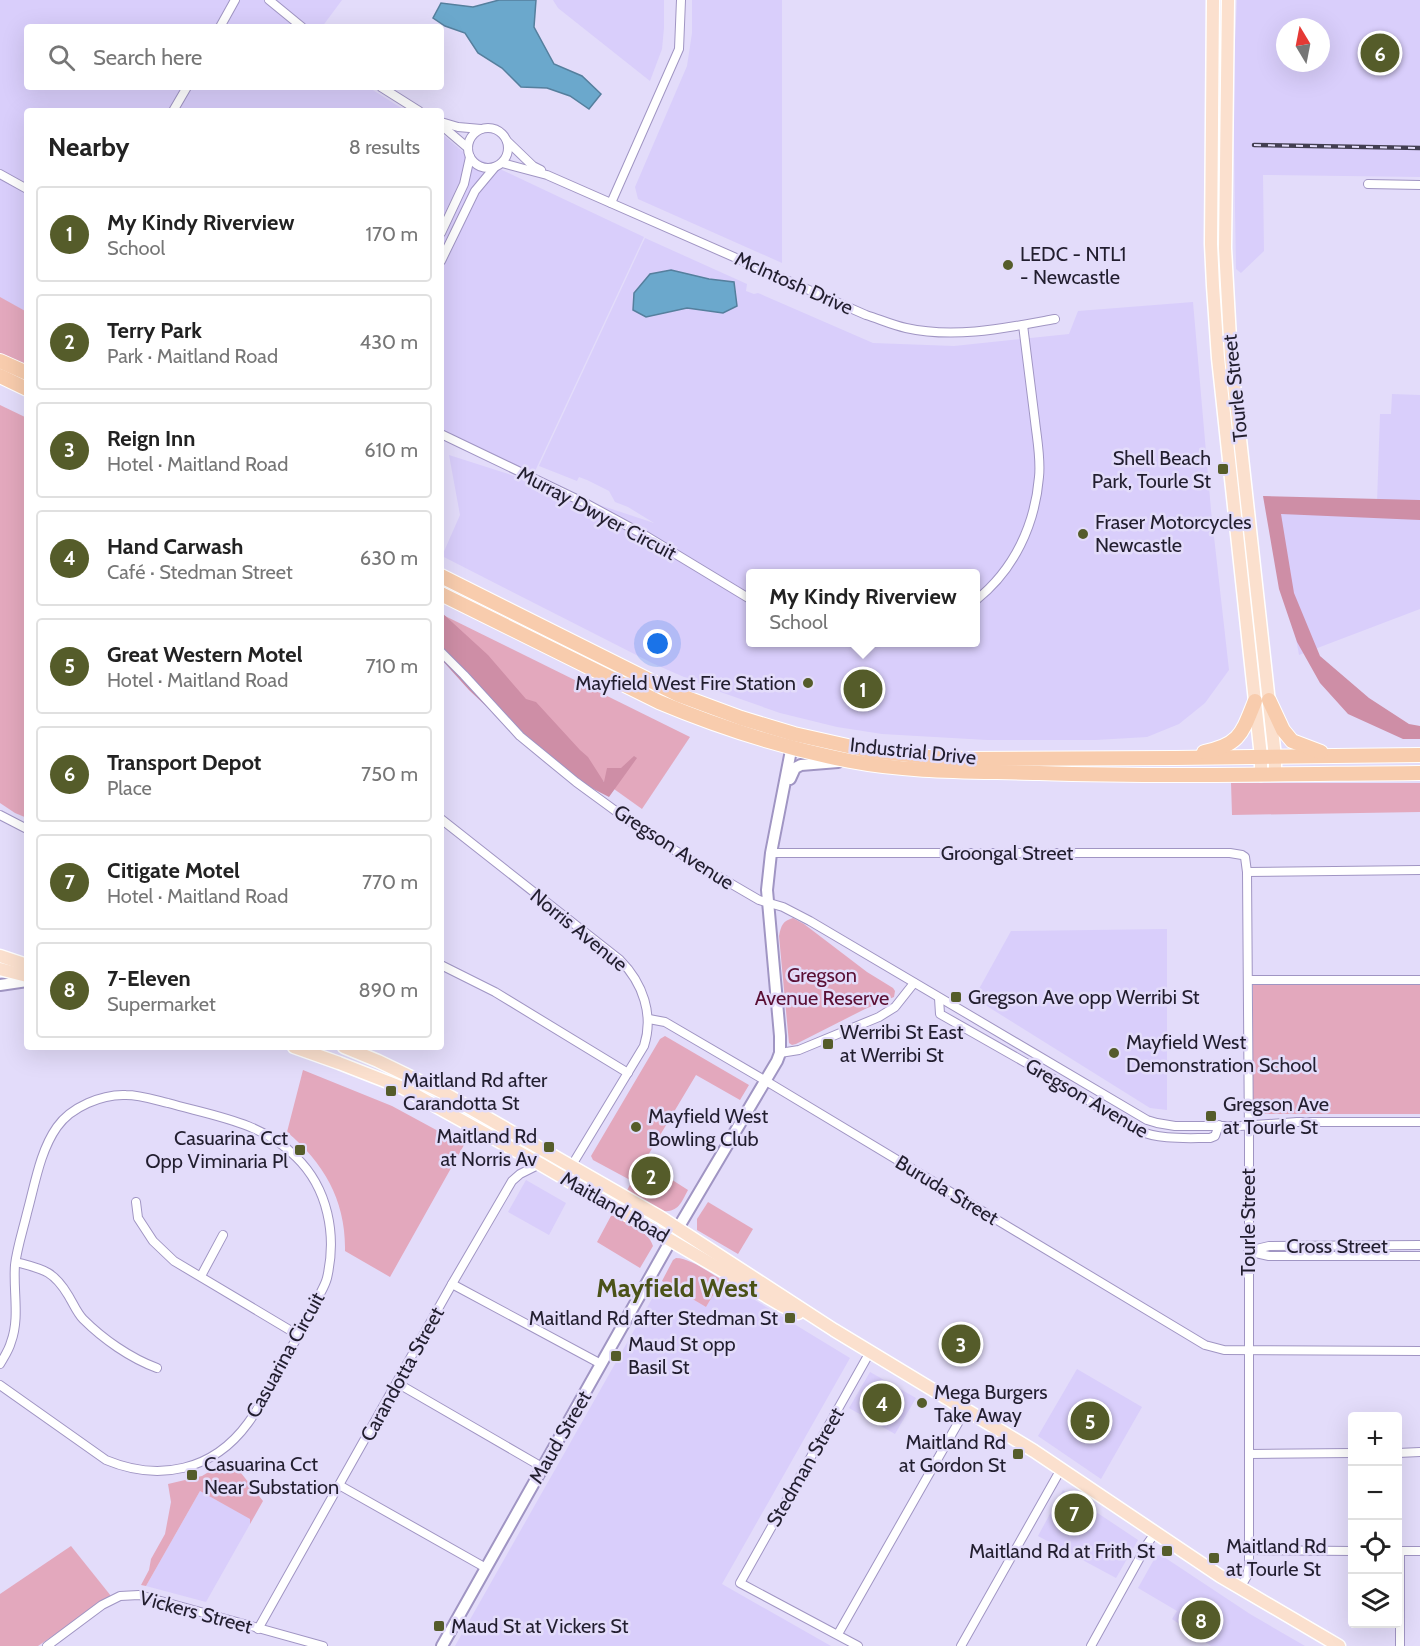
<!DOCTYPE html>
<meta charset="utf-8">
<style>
:root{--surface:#fff;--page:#f2f2f2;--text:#222;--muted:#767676;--line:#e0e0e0;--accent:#555c2a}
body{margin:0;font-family:Cabin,sans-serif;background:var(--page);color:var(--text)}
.controls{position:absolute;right:18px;bottom:18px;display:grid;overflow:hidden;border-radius:6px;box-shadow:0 6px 24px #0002}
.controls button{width:54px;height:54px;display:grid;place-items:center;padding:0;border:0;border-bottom:2px solid var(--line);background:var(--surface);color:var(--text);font:30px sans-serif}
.compass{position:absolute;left:1276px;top:18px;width:54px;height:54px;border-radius:50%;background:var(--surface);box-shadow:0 6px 24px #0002;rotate:350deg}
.you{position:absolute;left:658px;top:644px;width:21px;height:21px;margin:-15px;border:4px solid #fff;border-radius:50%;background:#1a73e8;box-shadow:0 0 0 9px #1a73e833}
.badge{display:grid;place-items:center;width:39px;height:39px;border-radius:50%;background:var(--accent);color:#fff;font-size:20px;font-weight:700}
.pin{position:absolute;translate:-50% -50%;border:3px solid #fff;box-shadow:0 2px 6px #0006}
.popup{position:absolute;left:746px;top:569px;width:234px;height:78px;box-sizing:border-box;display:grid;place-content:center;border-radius:6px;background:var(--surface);filter:drop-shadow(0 2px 4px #0005);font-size:20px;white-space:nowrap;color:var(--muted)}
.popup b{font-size:22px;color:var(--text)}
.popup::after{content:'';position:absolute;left:50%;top:100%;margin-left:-12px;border:12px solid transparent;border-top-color:var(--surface)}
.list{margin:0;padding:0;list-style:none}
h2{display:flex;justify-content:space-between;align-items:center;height:78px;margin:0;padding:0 24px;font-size:26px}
h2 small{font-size:20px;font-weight:400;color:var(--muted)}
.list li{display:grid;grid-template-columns:39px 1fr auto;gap:18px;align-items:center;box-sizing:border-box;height:96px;margin:0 12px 12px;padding:0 12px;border:2px solid var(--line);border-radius:6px}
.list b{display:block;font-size:22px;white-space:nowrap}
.list p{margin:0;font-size:20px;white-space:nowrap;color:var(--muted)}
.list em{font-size:20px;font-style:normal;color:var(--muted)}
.icon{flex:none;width:33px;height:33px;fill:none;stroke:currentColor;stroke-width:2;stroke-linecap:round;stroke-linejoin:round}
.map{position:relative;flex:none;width:1420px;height:1646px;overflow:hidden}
.search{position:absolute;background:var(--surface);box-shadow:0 6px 24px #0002;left:24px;top:24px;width:420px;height:66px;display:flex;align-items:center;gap:15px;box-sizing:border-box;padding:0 21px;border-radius:6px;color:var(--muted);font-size:22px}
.panel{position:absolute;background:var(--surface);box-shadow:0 6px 24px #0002;left:24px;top:108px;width:420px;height:942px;border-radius:6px}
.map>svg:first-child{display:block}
</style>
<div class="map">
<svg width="1420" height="1646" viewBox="0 0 1420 1646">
<rect width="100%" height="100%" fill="#e3dcfa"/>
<g fill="#d9cefb" fill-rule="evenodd">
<polygon points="0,0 342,0 322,27 27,27 27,87 368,87 406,111 27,111 27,312 0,298"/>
<polygon points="553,0 664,0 664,28 662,49 650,81 558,8"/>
<polygon points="692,0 782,0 782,263 638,199 635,187 687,66 692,33"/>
<path d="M1237 0H1420V177L1263 175 1264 251 1241 273 1236 269 1233 85ZM1285 27H1321V63H1285Z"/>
<path d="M441 133 462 151 644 237 530 482 654 523 628 507 615 502 609 491 587 480 579 477 577 481 539 466 645 238 747 284 746 291 754 294 758 293 873 343 954 346 1069 334 1078 311 1193 302 1211 510 1229 670 1205 703 1179 724 1147 737 1096 740H987L882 734 837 727 780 713 709 688 652 663 442 556 460 515 449 455 524 479 441 439ZM750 574H976V642H750Z"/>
<polygon points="1392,394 1420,395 1420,609 1299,655 1272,500 1377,503 1380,414 1391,414"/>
<polygon points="1167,929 1167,1110 1150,1108 974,998 1011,931"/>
<polygon points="526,1180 566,1203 549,1235 508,1212"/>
<polygon points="722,1280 850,1358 722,1584 831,1646 455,1646 662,1281 706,1307"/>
<polygon points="1077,1369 1142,1407 1101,1479 1038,1436"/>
<polygon points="870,1372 916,1398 895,1434 849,1408"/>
<polygon points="1063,1490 1138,1540 1116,1578 1038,1536"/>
<polygon points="200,1491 251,1519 250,1524 206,1602 146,1586"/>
<polygon points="1161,1555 1250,1614 1305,1646 1211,1646 1172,1619 1177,1611 1138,1588 1156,1556"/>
</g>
<g fill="#e3a8bd">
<polygon points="0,297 27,312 27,366 0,354"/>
<polygon points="0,405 27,418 27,818 15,813 0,803"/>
<polygon points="441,614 690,737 642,809 600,779"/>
<polygon points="1231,783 1420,783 1420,812 1232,815"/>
<path d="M793 918 804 924 867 972 893 988 895 991 894 997 865 1009 796 1044 792 1045 789 1043 779 936C781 925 783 921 793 918Z"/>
<rect x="1253" y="985" width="167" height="129"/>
<path d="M665 1036 749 1085 740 1100 696 1075 644 1162 688 1190C680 1205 678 1213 659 1211L625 1194 632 1181 593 1160 591 1156 660 1039Z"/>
<path d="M303 1070 392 1106 464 1145 390 1277 345 1251C346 1201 324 1163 287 1132Z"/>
<polygon points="708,1202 753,1229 738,1254 697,1230 697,1219"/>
<path d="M612 1214C626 1222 648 1230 653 1246L640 1268 597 1242Z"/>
<path d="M676 1258C690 1258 710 1273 722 1280L706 1307 662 1281 673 1260Z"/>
<polygon points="230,1459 263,1501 250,1524 250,1519 200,1491 146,1586 141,1585 149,1570 151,1559 165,1534 171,1502 168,1484 202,1476"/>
<polygon points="71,1546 111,1596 38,1646 0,1646 0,1594"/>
</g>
<g fill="#ce8ea6">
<polygon points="1263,496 1420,500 1420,520 1281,514 1294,593 1320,656 1369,698 1409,724 1420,726 1420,739 1403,739 1348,714 1320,683 1297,642 1279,589"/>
<polygon points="441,612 488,655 526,699 536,702 580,750 588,757 604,782 607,768 621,768 634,756 637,758 609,797 574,779 545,762 469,690 441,659"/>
</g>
<g fill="#6ba8cc" stroke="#557f9d" stroke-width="1.5">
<polygon points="499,0 536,0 534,27 554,64 582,76 601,94 589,109 570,96 547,88 521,87 502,68 478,53 465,33 445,26 433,18 441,3 473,7"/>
<polygon points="671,270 709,279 734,282 737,306 723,313 687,308 646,317 633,310 634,293 650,274"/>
</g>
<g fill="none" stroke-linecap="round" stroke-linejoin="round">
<g stroke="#a095c3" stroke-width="10">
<g id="street">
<polyline points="269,0 302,27"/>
<polyline points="220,27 235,0"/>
<polyline points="381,87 419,111"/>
<polyline points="173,111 187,87"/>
<polyline points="441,122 458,127 481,129"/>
<polyline points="441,125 468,148"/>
<circle cx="488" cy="148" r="20"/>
<polyline points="507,141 533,166 541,170"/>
<path d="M502 163 547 175 866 315C879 319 892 325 906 328 955 339 1006 328 1055 319"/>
<polyline points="0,174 27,189"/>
<polyline points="1368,184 1420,185"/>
<polyline points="611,203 679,49 681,0"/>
<polyline points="441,233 464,184 470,157"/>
<polyline points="441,261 475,191 495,167"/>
<polyline points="441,434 585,503 646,536 750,599"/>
<path d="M976 600C1014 570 1035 525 1039 477 1041 459 1037 439 1035 421 1031 389 1027 357 1023 325"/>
<polyline points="441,652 464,675 520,736 576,782 643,831 699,865 759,900 783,907 810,921 1147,1120 1157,1123 1175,1126 1240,1126 1297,1122 1420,1122"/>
<polyline points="0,815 27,829"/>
<path d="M441 819 620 960C643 983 654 1015 644 1046L572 1165"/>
<polyline points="771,853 1230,853 1242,855 1245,857 1247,872 1249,1143 1249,1565 1247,1576 1240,1588"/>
<polyline points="1247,872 1420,870"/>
<polyline points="441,965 495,992 628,1073"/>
<polyline points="1248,980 1420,980"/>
<path d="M939 998 940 1014 1042 1072 1136 1130C1161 1140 1183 1138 1210 1138L1215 1136 1219 1125"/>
<polyline points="649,1019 665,1022 766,1081 1205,1345 1224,1350 1420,1351"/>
<polyline points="780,1053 799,1050 879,1017 895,1007 914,983"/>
<polyline points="136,1202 138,1218 153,1241 174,1261 298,1335"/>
<polyline points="1248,1251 1269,1246 1420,1245"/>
<polyline points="1251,1252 1269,1256 1420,1256"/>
<path d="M16 1262C42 1269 53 1270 68 1295 73 1303 77 1313 83 1319 103 1339 130 1358 157 1368"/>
<polyline points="201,1276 223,1235"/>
<polyline points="452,1284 601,1364"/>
<path d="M0 1364C4 1357 9 1350 11 1342 20 1318 13 1291 15 1265 17 1248 23 1230 27 1213 35 1184 40 1151 57 1127 71 1107 102 1094 126 1095 140 1095 155 1100 168 1103 214 1116 262 1122 296 1157 328 1188 337 1235 327 1278 325 1286 320 1293 317 1300 307 1321 296 1340 284 1360 273 1380 262 1404 248 1423 213 1471 159 1482 106 1460L0 1385"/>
<polyline points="397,1383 542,1467"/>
<polyline points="1398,1453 1420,1452"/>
<polyline points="1250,1454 1352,1453"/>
<polyline points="339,1485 486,1568"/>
<polyline points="1249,1550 1352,1551"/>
<polyline points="1398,1551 1420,1551"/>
<polyline points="258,1629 452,1284 512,1181 520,1174 540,1164"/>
<polyline points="838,1634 966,1409"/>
<polyline points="47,1646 102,1605 120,1596 139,1595 323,1646"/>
<polyline points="858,1646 740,1583 870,1352"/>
<polyline points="961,1646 1061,1469"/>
<polyline points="1091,1646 1148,1543 1155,1533"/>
<polyline points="1400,1646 1400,1551"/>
</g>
</g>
<g stroke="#a095c3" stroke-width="14">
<g id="secondary">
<polyline points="790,779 795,768 801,765 838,762"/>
<polyline points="0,985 27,981"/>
<polyline points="442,1646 671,1240 777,1061 780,1053 780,1036 767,890 771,853 793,740"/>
</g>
</g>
<g stroke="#fff" stroke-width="15">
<g id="primary">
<polyline points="1213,0 1211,244 1213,286 1218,358 1261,757 1261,775"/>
<polyline points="1228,0 1225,248 1231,357 1275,757 1275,774"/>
<polyline points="0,956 27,965"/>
<polyline points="0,969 27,976"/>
<polyline points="294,1047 339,1063 403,1088 540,1164 783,1306 798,1313"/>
<polyline points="344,1047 378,1061 442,1092 660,1217 834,1330 1034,1451 1220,1576 1339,1646"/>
</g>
</g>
<g stroke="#fff" stroke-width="16">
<g id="highway">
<polyline points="0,361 27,373"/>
<polyline points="0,376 27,389"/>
<polyline points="441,576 679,695 741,718 794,734 870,751 938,758 966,759 1175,758 1420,755"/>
<path d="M441 594 659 702C721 728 784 748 850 761 912 773 976 771 1039 773 1166 777 1293 774 1420 773"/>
<polyline points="1269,700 1283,730 1292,741 1321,752"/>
<path d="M1204 752C1240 745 1242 733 1255 701"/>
</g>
</g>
<use href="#street" stroke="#fff" stroke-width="8"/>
<use href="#secondary" stroke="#fff" stroke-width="10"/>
<use href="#primary" stroke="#fbe0ce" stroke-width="12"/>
<use href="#highway" stroke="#f8ccad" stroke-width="14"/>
<g stroke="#423e51" stroke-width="4.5">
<polyline id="rail" points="1254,145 1420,148"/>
</g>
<use href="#rail" stroke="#e3dcfa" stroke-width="2" stroke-dasharray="7" stroke-linecap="butt"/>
</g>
<g fill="#555c2a" stroke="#e3dcfa" stroke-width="2">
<circle cx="1008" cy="265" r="6"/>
<rect x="1217" y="463" width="12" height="12" rx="3"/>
<circle cx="1083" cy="534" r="6"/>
<circle cx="808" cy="683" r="6"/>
<rect x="950" y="991" width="12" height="12" rx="3"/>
<rect x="822" y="1038" width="12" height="12" rx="3"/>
<circle cx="1114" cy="1053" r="6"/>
<rect x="385" y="1085" width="12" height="12" rx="3"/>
<rect x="1205" y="1110" width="12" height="12" rx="3"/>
<circle cx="636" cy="1127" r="6"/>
<rect x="543" y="1141" width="12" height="12" rx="3"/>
<rect x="294" y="1144" width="12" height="12" rx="3"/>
<rect x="784" y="1312" width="12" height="12" rx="3"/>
<rect x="610" y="1350" width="12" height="12" rx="3"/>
<circle cx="922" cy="1403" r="6"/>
<rect x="1012" y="1448" width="12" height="12" rx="3"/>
<rect x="186" y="1469" width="12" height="12" rx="3"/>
<rect x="1161" y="1545" width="12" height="12" rx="3"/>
<rect x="1208" y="1552" width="12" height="12" rx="3"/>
<rect x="433" y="1620" width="12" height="12" rx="3"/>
</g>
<g text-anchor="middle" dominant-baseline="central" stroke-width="5" stroke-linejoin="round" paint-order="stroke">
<g font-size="20" fill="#221e2f" stroke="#e3dcfa" text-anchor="start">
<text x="1020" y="254">LEDC - NTL1<tspan x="1020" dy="23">- Newcastle</tspan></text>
<text x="1211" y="458" text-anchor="end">Shell Beach<tspan x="1211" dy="23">Park, Tourle St</tspan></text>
<text x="1095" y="522">Fraser Motorcycles<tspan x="1095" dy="23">Newcastle</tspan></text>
<text x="796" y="683" text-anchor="end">Mayfield West Fire Station</text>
<text x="968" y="997">Gregson Ave opp Werribi St</text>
<text x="840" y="1032">Werribi St East<tspan x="840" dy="23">at Werribi St</tspan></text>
<text x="1126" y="1042">Mayfield West<tspan x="1126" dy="23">Demonstration School</tspan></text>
<text x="403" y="1080">Maitland Rd after<tspan x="403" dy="23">Carandotta St</tspan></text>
<text x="1223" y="1104">Gregson Ave<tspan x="1223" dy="23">at Tourle St</tspan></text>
<text x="648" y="1116">Mayfield West<tspan x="648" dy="23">Bowling Club</tspan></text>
<text x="537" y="1136" text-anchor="end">Maitland Rd<tspan x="537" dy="23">at Norris Av</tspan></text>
<text x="288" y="1138" text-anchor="end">Casuarina Cct<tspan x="288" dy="23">Opp Viminaria Pl</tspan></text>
<text x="778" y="1318" text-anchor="end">Maitland Rd after Stedman St</text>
<text x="628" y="1344">Maud St opp<tspan x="628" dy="23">Basil St</tspan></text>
<text x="934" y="1392">Mega Burgers<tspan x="934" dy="23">Take Away</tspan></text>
<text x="1006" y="1442" text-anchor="end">Maitland Rd<tspan x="1006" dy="23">at Gordon St</tspan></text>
<text x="204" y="1464">Casuarina Cct<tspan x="204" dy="23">Near Substation</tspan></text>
<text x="1226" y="1546">Maitland Rd<tspan x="1226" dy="23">at Tourle St</tspan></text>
<text x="1155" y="1551" text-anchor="end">Maitland Rd at Frith St</text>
<text x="451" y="1626">Maud St at Vickers St</text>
</g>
<g font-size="20" fill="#221e2f" stroke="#e3dcfa">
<text transform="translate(794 283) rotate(24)">McIntosh Drive</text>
<text transform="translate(1235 388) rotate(-96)">Tourle Street</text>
<text transform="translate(597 513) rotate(28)">Murray Dwyer Circuit</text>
<text transform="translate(913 751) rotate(6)">Industrial Drive</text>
<text transform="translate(674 847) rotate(33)">Gregson Avenue</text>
<text x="1007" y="853">Groongal Street</text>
<text transform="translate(579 930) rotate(39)">Norris Avenue</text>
<text transform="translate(1087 1098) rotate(30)">Gregson Avenue</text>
<text transform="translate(947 1190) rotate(31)">Buruda Street</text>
<text transform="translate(615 1207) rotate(30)">Maitland Road</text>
<text transform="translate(1248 1222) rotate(-90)">Tourle Street</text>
<text x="1337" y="1246">Cross Street</text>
<text transform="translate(285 1355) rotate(-61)">Casuarina Circuit</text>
<text transform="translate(402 1374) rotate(-61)">Carandotta Street</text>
<text transform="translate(560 1437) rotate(-60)">Maud Street</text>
<text transform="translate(805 1467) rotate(-60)">Stedman Street</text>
<text transform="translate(196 1612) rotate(15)">Vickers Street</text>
</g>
<g font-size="20" fill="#5a0f34" stroke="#e3dcfa">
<text x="822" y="975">Gregson<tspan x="822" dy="23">Avenue Reserve</tspan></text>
</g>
<g font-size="26" font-weight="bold" fill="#4b5218" stroke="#e3dcfa">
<text x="677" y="1288">Mayfield West</text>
</g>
</g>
</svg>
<div class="controls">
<button>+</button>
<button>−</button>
<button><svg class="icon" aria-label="locate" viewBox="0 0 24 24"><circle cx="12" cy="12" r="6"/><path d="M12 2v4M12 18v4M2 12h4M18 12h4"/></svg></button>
<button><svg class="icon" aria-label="layers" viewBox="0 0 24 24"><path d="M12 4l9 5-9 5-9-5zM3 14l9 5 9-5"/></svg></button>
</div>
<svg class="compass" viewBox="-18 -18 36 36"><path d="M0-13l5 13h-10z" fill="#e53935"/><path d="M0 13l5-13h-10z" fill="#767676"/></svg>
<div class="you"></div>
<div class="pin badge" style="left:863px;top:689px">1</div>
<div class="popup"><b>My Kindy Riverview</b>School</div>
<div class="pin badge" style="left:651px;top:1176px">2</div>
<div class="pin badge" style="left:961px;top:1344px">3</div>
<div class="pin badge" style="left:882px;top:1403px">4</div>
<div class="pin badge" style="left:1090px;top:1421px">5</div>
<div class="pin badge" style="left:1380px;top:53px">6</div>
<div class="pin badge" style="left:1074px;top:1513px">7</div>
<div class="pin badge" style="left:1201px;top:1620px">8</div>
<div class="search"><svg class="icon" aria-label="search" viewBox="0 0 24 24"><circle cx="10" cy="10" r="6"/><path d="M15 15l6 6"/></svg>Search here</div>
<section class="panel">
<h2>Nearby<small>8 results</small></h2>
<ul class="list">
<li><span class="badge">1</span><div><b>My Kindy Riverview</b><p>School</p></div><em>170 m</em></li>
<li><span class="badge">2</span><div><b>Terry Park</b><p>Park · Maitland Road</p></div><em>430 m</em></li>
<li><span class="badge">3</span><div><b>Reign Inn</b><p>Hotel · Maitland Road</p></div><em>610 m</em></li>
<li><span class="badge">4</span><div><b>Hand Carwash</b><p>Café · Stedman Street</p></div><em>630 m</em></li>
<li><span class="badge">5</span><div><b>Great Western Motel</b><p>Hotel · Maitland Road</p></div><em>710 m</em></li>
<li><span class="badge">6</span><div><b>Transport Depot</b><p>Place</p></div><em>750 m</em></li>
<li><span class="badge">7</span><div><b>Citigate Motel</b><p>Hotel · Maitland Road</p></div><em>770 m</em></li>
<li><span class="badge">8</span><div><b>7-Eleven</b><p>Supermarket</p></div><em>890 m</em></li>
</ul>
</section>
</div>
